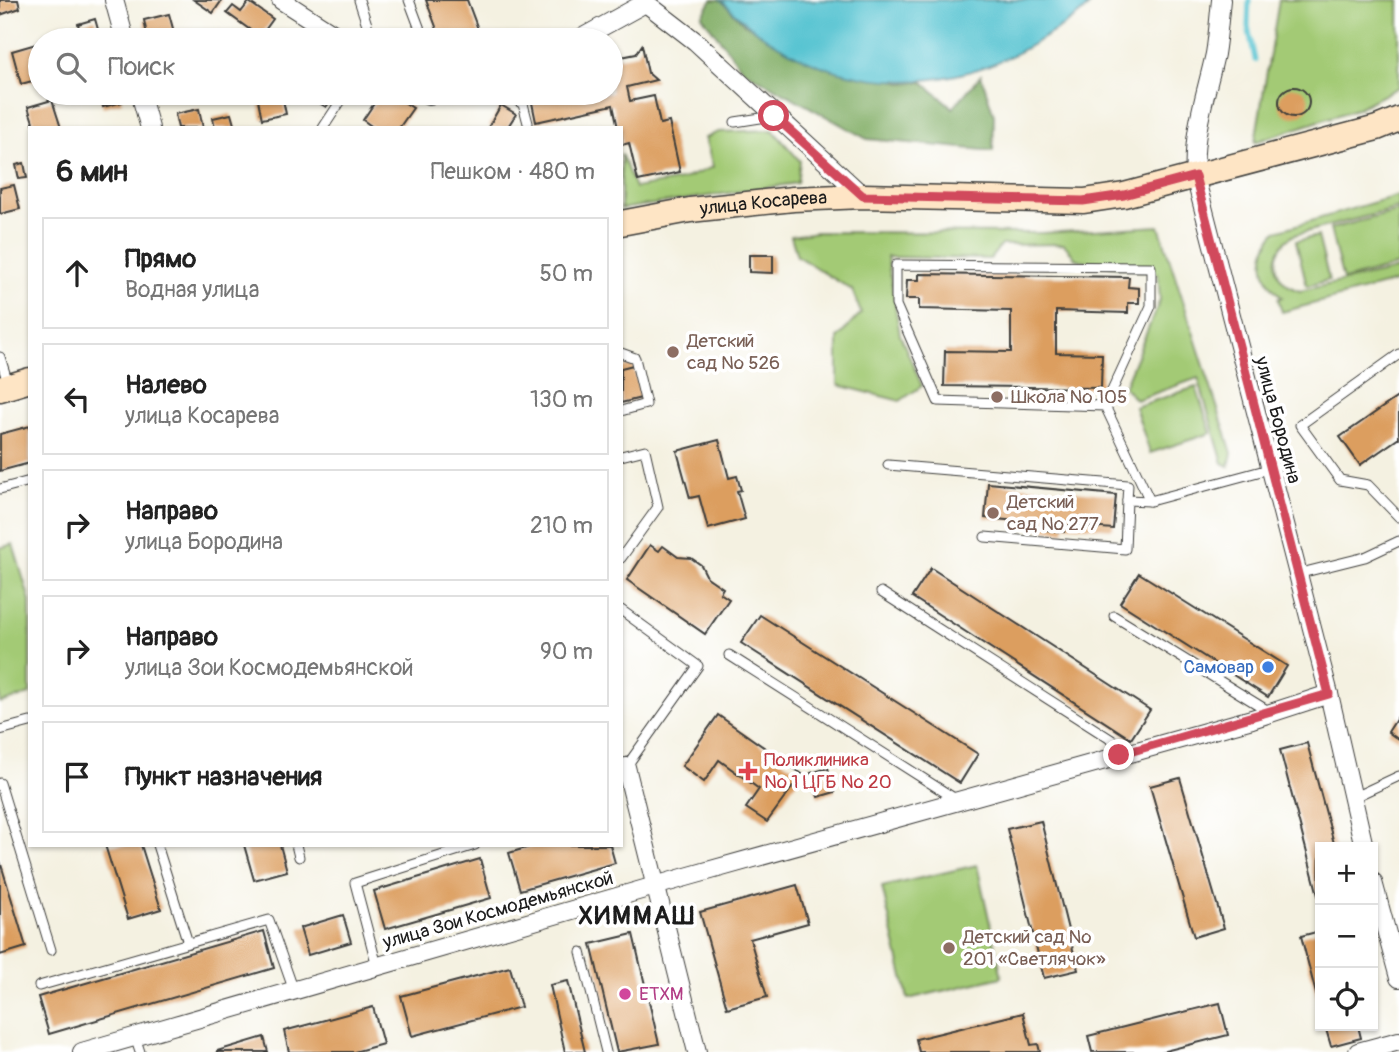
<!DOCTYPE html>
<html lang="ru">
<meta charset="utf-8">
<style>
:root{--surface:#fff;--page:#f6f6f6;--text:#222;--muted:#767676;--line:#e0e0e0}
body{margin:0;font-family:Pangolin,sans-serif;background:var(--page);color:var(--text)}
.controls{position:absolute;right:21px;bottom:21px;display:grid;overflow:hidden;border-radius:0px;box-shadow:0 2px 5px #0004}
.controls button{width:63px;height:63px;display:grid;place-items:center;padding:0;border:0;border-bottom:2px solid var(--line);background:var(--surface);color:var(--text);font:35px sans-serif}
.stop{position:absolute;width:21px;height:21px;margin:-16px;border:5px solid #d1495b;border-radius:50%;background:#fff}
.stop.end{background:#d1495b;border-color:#fff;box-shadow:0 2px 7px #0008}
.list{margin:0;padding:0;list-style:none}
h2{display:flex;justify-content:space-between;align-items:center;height:91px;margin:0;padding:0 28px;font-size:30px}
h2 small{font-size:23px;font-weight:400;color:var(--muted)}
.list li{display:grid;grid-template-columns:46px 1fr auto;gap:21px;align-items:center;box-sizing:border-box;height:112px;margin:0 14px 14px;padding:0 14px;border:2px solid var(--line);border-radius:0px}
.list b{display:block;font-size:26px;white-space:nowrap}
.list p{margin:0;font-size:23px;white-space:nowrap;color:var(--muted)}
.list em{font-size:23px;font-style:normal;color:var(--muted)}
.icon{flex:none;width:38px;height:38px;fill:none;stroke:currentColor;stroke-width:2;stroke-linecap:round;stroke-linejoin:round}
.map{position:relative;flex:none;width:1399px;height:1052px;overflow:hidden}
.search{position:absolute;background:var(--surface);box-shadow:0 2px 5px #0004;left:28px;top:28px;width:595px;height:77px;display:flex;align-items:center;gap:18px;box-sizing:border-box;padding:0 24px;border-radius:38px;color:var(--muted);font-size:26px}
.panel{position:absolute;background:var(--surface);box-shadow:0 2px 5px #0004;left:28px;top:126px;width:595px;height:721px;border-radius:0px}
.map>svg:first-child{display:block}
</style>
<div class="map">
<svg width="1399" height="1052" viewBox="0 0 1399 1052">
<rect width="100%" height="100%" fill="#fff"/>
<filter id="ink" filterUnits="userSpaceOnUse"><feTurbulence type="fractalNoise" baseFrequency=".0143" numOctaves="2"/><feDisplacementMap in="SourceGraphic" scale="14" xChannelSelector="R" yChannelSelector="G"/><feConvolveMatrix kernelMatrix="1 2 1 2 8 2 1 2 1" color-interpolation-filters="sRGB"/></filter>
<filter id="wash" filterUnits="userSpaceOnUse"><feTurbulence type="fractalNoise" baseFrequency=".00686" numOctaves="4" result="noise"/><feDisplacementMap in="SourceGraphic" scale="28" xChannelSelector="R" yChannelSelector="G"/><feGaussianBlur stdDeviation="1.57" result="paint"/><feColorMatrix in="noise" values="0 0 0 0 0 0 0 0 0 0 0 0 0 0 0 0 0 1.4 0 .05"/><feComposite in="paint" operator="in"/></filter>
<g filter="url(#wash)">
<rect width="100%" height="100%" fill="#f4f1e1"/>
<g fill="#a3ca75" stroke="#607348" stroke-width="2">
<polygon points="1279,0 1399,0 1399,87 1356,109 1255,142"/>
<polygon points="773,130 800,161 797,183 621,209 621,154 635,188 681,180 713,167 705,138 718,132"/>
<path d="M1399 195V208L1294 235C1268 250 1271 283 1300 291L1399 269V281L1282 312 1278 299 1282 297C1259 279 1258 253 1276 231Z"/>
<polygon points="1399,211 1399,265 1343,280 1330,229"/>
<polygon points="1159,226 1232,453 1229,466 1223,463 1198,378 1136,400 1124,387 1160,300 1158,274 1076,259 1064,244 1001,245 990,259 887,257 900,335 922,386 900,401 838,385 838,338 861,313 852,290 797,256 791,236 816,232 1043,233"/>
<polygon points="1318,236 1329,280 1307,286 1296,241"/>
<polygon points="1196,387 1211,433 1150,453 1135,407"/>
<polygon points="13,544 30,601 30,694 0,703 0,548"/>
<polygon points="977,865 1002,977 908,999 882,887"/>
</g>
<polygon fill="#82ae66" stroke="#4f6541" stroke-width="2" points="712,0 721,0 745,25 901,83 923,82 953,108 981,75 994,115 993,151 867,139 743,70 702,16"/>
<path fill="#59c4d2" stroke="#3a7077" stroke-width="2" d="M721 0H1094C1079 18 1058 29 1038 41 933 107 807 89 721 0Z"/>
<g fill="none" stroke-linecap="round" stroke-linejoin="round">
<polyline stroke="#59c4d2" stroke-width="5" points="1249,0 1248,26 1255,60"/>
</g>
<g id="blocks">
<g fill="#dc9e5e">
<polygon points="0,0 18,0 20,8 0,15"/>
<polygon points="194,0 222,0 213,13"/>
<polygon points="426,0 467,0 482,40 441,40"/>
<polygon points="249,2 273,19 260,37 227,13 233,6 241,12"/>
<polygon points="169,14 175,36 148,40 144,20"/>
<polygon points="95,19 101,40 82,40 78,24"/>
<polygon points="36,44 40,79 21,84 12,51"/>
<polygon points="642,45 648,73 656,80 627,87 630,101 654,96 660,124 669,122 680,172 638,181 629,143 622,145 621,128 618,128 613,105 536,122 530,93 611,93 611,59 636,54"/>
<circle cx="1294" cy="102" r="15"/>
<polygon points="99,93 119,93 122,102 103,107"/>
<polygon points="322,93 337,93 326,107 316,101"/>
<polygon points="381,93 390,93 413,108 399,128 374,128 363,120"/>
<polygon points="282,95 286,114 262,119 258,100"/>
<polygon points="52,100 61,128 35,128 28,107"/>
<polygon points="501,105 516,114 507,128 492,128 489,126"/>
<polygon points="199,109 203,128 178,128 175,114"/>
<polygon points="231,114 235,128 215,128 213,118"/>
<polygon points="24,163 27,178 19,179 16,165"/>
<polygon points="14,185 20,209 0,214 0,188"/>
<polygon points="749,255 773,255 773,273 749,272"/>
<polygon points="919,274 1129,277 1128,287 1139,288 1139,303 1128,303 1128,313 1056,311 1056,353 1102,354 1101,388 944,386 945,351 1011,352 1011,311 919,309 919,299 906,299 907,280 919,280"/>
<polygon points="633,365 641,398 621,403 621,368"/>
<polygon points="1399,396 1399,438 1360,465 1340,437"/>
<polygon points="30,426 30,463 0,471 0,434"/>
<polygon points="719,440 729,478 737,476 741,490 737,491 745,519 708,529 699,496 690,498 677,451"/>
<polygon points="988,483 1116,495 1113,529 1065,525 1064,532 1030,528 1030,522 985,518"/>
<polygon points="650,545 659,551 663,546 678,557 691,558 701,565 707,577 723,588 720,593 729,599 705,634 627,580"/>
<polygon points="931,568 1150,710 1131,739 912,597"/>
<polygon points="1139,573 1287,666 1268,697 1120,603"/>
<polygon points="760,615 978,754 960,783 741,643"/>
<polygon points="718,715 802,774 767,822 746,808 759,789 719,760 704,782 682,766"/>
<polygon points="1399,715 1399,740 1388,732"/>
<polygon points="1307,743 1335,847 1320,847 1319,899 1280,750"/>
<polygon points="828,768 835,792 818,797 811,773"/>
<polygon points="1180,778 1224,928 1194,937 1150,786"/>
<polygon points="1041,821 1078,970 1044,978 1007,829"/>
<polygon points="105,845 141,845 161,909 128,919"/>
<polygon points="244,845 280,845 287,871 254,880"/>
<polygon points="536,845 610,845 615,863 520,890 509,853"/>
<polygon points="480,859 491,898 385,929 374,891"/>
<polygon points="0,861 26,947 0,955"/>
<polygon points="797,885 808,923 750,939 767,997 727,1008 700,912"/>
<polygon points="343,915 351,942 308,955 300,928"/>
<polygon points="264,931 274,968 49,1034 38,997"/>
<polygon points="1320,931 1320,1005 1319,1005 1301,936"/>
<polygon points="633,934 659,1044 617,1052 591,944"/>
<polygon points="510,967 521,1007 412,1036 401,996"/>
<polygon points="568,981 585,1052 565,1052 550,985"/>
<polygon points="1220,1003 1228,1035 1161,1052 1092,1052 1088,1036"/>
<polygon points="373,1007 383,1044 354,1052 289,1052 284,1031"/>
<polygon points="1023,1013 1031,1045 1038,1044 1040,1052 919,1052 916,1039"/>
<polygon points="1325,1026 1358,1026 1361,1038 1331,1046"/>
<polygon points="264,1037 268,1052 217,1052 217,1051"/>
</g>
</g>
</g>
<g filter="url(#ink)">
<use href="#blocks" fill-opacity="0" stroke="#3c3c3a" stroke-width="2"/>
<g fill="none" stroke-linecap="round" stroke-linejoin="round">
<g stroke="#3c3c3a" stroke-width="11">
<g id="lane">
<polyline points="359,0 372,40"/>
<polyline points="409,0 424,40"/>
<polyline points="505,93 523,104 528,123"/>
<polyline points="735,122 774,116"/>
<polyline points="323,128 346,93"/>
<polyline points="621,353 635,358 646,404 621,411"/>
<polyline points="1399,354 1300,425 1340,480 1368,485 1399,517"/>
<polyline points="0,357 9,386"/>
<polyline points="1105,406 1151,306 1151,267 896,265 896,305 938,401 1105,406 1150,501 1269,469"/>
<polyline points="621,456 645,450 658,507 621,558"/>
<polyline points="888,465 1128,485 1127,500"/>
<polyline points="0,489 30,481"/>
<polyline points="985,537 1125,549 1127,500 1150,501"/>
<polyline points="1297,574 1365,557 1399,541"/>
<polyline points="881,592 1129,751"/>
<polyline points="621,610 698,666 626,767"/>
<polyline points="1114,616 1270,712"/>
<polyline points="729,655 957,800"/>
<polyline points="0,730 30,722"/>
<polyline points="0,783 51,950"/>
<polyline points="1352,798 1399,776"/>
<polyline points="157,845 188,943"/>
<polyline points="296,845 299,857"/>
<polyline points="581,952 606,1052"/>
<polyline points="377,966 355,883 475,845"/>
<polyline points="39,986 269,920 294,991"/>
<polyline points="135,1037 140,1052"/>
</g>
</g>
<g stroke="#3c3c3a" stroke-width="20">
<g id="street">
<polyline points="114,0 125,40"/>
<polyline points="281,0 343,40"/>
<polyline points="642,0 695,41 863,196"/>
<path d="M1221 0C1219 18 1218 36 1215 54 1206 95 1192 133 1195 176L1329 694 1364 847"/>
<polyline points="578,40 645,3"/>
<polyline points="140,93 150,128"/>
<polyline points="425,93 429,95 439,93"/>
<polyline points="626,767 697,1052"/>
<polyline points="1373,882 1399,978"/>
<polyline points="82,1052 686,877 1252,719 1329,694"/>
<polyline points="1358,1052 1399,1041"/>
</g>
</g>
<g stroke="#3c3c3a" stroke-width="27">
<g id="secondary">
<path id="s1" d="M621 223 690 210 793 199 863 196 1084 201 1124 195 1377 128 1399 119"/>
<polyline points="0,389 30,380"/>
</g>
</g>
<use href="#lane" stroke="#fff" stroke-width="9"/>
<use href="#street" stroke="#fff" stroke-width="18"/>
<use href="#secondary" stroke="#fee5c5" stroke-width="24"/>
</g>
</g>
<g fill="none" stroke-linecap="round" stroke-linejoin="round" filter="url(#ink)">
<polyline stroke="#d1495b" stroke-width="9" points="774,116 863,196 1083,201 1124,195 1195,176 1329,694 1119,755"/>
</g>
<g fill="#8d6e63" stroke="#fff" stroke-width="2.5">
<circle cx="673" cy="352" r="7"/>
<circle cx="997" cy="397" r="7"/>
<circle cx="993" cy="513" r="7"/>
<circle cx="949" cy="948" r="7"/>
</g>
<circle fill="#3f7fe0" stroke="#fff" stroke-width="2.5" cx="1268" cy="667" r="7"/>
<path fill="#e0444e" stroke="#fff" stroke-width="2.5" d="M744.5 760.5h7v7h7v7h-7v7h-7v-7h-7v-7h7z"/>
<circle fill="#d1479c" stroke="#fff" stroke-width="2.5" cx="625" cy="994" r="7"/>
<g text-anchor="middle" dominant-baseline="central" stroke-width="7" stroke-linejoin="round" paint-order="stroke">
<g font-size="19" fill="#1c1c1c" stroke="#fff">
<text stroke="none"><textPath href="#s1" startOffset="144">улица Косарева</textPath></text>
<text transform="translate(1278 420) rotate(75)">улица Бородина</text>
<text transform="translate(498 910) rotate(-16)">улица Зои Космодемьянской</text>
</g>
<g font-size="19" fill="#785e54" stroke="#fff" text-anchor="start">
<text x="687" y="341">Детcкий<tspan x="687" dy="22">сад № 526</tspan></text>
<text x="1011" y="397">Школа № 105</text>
<text x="1007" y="502">Детcкий<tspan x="1007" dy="22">сад № 277</tspan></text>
<text x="963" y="937">Детский сад №<tspan x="963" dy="22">201 «Светлячок»</tspan></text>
</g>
<g font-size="19" fill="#366cbe" stroke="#fff" text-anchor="end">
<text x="1254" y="667">Самовар</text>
</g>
<g font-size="19" fill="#be3a42" stroke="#fff" text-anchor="start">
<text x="764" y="760">Поликлиника<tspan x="764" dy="22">№ 1 ЦГБ № 20</tspan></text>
</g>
<g font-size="19" fill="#b23c85" stroke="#fff" text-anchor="start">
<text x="639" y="994">ЕТХМ</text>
</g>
<g font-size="26" font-weight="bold" letter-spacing="2" fill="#1c1c1c" stroke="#fff">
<text x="637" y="916">ХИММАШ</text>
</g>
</g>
</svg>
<div class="controls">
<button>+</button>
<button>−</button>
<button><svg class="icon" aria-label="locate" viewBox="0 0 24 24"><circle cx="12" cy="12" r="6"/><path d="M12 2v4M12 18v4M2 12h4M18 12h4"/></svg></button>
</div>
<div class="stop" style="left:774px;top:116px"></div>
<div class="stop end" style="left:1119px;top:755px"></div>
<div class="search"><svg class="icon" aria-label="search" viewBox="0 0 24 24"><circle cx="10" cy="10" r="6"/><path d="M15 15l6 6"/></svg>Поиск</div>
<section class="panel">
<h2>6 мин<small>Пешком · 480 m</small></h2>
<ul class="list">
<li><svg class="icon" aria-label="ahead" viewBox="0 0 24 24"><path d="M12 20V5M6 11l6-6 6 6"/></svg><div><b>Прямо</b><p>Водная улица</p></div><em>50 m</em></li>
<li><svg class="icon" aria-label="left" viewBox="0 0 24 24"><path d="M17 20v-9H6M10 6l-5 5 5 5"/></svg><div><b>Налево</b><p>улица Косарева</p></div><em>130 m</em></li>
<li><svg class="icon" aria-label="right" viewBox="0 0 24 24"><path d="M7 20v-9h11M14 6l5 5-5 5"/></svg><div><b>Направо</b><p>улица Бородина</p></div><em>210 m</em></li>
<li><svg class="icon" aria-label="right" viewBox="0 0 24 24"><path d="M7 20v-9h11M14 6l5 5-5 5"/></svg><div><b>Направо</b><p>улица Зои Космодемьянской</p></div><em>90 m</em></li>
<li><svg class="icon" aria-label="arrive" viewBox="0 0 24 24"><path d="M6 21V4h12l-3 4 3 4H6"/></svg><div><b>Пункт назначения</b></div></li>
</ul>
</section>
</div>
